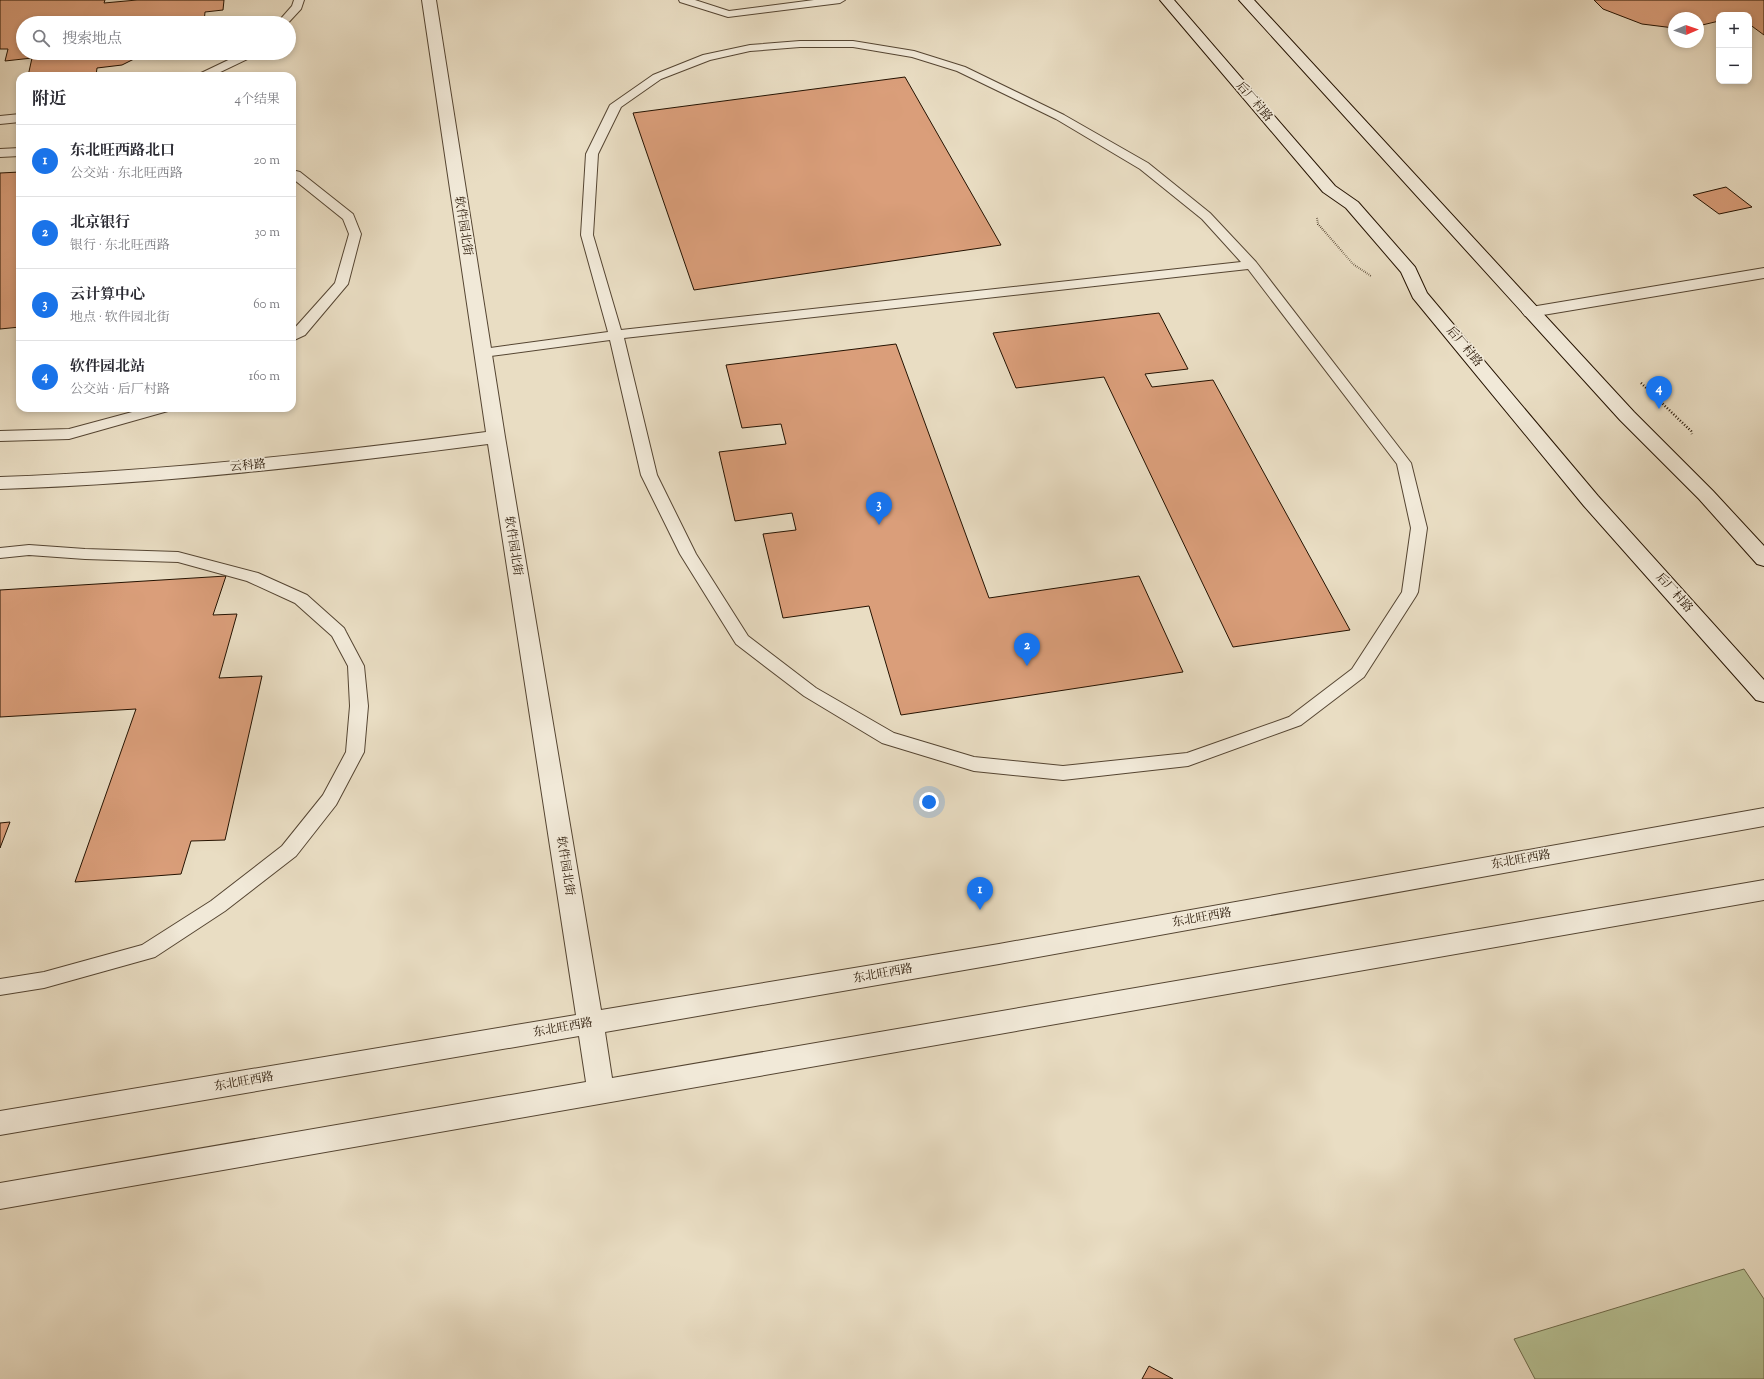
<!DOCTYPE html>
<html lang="zh">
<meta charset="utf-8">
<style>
:root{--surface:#fff;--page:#f7f7f7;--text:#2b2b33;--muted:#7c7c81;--line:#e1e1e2;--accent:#1a73e8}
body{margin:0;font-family:"Sorts Mill Goudy","Noto Serif SC",serif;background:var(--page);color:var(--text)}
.controls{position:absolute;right:12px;top:12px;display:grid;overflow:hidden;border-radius:8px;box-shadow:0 2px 6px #0003}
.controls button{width:36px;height:36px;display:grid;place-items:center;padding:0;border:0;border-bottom:1px solid var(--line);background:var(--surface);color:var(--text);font:20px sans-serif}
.compass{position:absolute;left:1668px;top:12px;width:36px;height:36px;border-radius:50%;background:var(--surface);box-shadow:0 2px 6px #0003;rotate:88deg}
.you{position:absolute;left:929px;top:802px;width:14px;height:14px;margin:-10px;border:3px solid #fff;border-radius:50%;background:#1a73e8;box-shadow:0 0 0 6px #1a73e833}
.badge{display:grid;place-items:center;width:26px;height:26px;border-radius:50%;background:var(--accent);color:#fff;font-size:13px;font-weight:700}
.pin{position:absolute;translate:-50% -33px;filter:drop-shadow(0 1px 2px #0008)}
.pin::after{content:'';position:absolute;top:21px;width:14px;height:12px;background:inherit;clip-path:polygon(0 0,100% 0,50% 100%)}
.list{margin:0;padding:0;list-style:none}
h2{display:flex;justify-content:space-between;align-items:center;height:52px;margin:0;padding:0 16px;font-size:17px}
h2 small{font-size:13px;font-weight:400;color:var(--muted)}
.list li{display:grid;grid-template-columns:26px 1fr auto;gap:12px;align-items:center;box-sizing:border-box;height:72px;padding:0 16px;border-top:1px solid var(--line)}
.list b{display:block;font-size:15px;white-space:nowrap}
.list p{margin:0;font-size:13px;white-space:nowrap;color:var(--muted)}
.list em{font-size:13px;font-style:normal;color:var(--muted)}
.icon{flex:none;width:22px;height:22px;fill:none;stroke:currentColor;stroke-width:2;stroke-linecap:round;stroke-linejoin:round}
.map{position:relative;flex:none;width:1764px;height:1379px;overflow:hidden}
.search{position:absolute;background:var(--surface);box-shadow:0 2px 6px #0003;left:16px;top:16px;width:280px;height:44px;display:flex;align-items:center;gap:10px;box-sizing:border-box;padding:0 14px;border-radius:22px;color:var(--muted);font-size:15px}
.panel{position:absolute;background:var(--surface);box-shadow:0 2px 6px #0003;left:16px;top:72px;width:280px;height:340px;border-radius:12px}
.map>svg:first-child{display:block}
</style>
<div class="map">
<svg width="1764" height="1379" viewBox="0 0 1764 1379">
<rect width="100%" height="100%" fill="#e9ddc3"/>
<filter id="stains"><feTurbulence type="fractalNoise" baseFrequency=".005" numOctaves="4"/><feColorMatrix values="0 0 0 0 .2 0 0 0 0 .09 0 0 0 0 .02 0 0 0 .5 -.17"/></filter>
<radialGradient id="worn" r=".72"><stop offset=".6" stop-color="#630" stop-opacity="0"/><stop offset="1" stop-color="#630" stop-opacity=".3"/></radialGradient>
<polygon fill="#b6c194" stroke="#6d6a4a" points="1744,1269 1764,1299 1764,1379 1535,1379 1514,1339"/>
<g fill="#da9e7a" stroke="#241201">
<polygon points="0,0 105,0 104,3 137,0 224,0 223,10 205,12 204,23 23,23 23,53 146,53 122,65 97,68 96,76 28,76 32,58 5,61 8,49 0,49"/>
<polygon points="1594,0 1764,0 1764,35 1749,24 1749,15 1738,15 1735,13 1730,15 1719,15 1719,21 1698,26 1698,18 1674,18 1674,28 1642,24 1603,9"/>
<polygon points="905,77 1001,245 694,290 633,113"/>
<polygon points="20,172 20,327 0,329 0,173"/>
<polygon points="1726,187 1752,207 1719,214 1693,195"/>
<polygon points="1159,313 1188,369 1145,374 1152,387 1213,380 1350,630 1233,647 1104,377 1016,388 993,333"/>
<polygon points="896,344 989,598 1139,576 1183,672 901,715 869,606 783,618 763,534 796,530 792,513 735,521 719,452 786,444 781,424 742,428 726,365"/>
<polygon points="226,576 213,615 237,614 219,678 262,676 225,840 191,841 181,874 75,882 136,709 0,717 0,590"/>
<polygon points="10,822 0,848 0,823"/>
<polygon points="1149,1366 1173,1379 1142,1379"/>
</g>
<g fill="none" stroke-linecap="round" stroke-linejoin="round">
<g stroke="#554532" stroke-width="2">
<g id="service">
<polygon points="294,0 304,0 301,9 288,23 277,23 292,6"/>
<polygon points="679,0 695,0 729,11 814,0 845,0 840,3 728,17 680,2"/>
<path d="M800 41H853L914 51 965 67 1064 115 1148 163 1210 213 1256 262 1411 463 1427 528 1418 592 1416 596 1364 677 1301 725 1188 766 1063 780 974 771 882 743 804 696 736 644 680 554 641 475 610 340 483 357 478 356 476 353 478 350 483 349 608 332 581 235 586 154 610 105 653 75 703 55 750 45ZM800 47H853L912 57 957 71 1056 119 1140 169 1202 219 1241 262 621 330 593 235 598 154 621 107 661 79 710 60 750 51ZM1248 269 1397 464 1411 528 1402 592 1352 669 1289 717 1187 753 1063 766 974 757 894 733 816 688 748 636 696 554 657 475 624 338Z"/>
<polygon points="243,53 258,53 256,55 212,76 197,76 199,74"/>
<polygon points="20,114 20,122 0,124 0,116"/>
<polygon points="20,148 20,156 0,157 0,149"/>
<polygon points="292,170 300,172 353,214 361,234 348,284 305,335 292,341 292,331 335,283 349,234 343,219 292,178"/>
<polygon points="147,408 170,408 168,411 69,439 0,441 0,431 69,429"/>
<polygon points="29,545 85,549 178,552 258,573 307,595 344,628 346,632 364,666 368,706 364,752 336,805 296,856 225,911 155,957 44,988 0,995 0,979 44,972 142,945 211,901 282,846 323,795 346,752 350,706 348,666 332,636 295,603 247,581 178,562 85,559 29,555 0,558 0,548"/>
</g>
</g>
<g stroke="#554532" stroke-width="2">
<polygon id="minor" points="1764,268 1764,278 1531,317 1525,316 1522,312 1525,308 1531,307"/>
</g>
<g stroke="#554532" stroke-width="2">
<path id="tertiary" d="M422 0H436L505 437 601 1010 999 944 1764 808V826L999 964 605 1032 612 1078 1764 880V900L0 1209V1183L586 1082 579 1036 0 1135V1111L576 1015 488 444C326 465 163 484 0 489V477C163 471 325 453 486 432Z"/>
</g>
<g stroke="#241201" stroke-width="2">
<g id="secondary">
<polygon points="1160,0 1174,0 1335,186 1358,202 1415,267 1427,293 1598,496 1764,680 1764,702 1756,700 1584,506 1413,298 1401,272 1346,208 1323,192"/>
<polygon points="1239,0 1254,0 1634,412 1713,491 1764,546 1764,566 1757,564 1699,499 1620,420"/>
</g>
</g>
<polyline stroke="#241201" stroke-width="2" stroke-dasharray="0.5 1.5" stroke-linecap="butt" points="1317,218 1318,224 1353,264 1371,276"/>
<polyline stroke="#241201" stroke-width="2.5" stroke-dasharray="1 2" stroke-linecap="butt" points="1641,383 1691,431 1692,434"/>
<use href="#service" fill="#f1e9d8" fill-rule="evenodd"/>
<use href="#minor" fill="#f1e9d8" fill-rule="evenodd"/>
<use href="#tertiary" fill="#f1e9d8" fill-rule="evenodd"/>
<use href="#secondary" fill="#f1e9d8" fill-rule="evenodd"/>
</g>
<g text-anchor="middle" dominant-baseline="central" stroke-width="3.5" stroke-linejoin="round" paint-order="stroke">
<g font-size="12" fill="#241201" stroke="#f1e9d8">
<text transform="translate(1254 102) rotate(49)">后厂村路</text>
<text transform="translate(463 226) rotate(81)">软件园北街</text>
<text transform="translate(1464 347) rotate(50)">后厂村路</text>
<text transform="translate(248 466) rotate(-5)">云科路</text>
<text transform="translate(513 546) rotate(81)">软件园北街</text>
<text transform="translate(1674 593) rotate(48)">后厂村路</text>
<text transform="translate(1521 860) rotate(-10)">东北旺西路</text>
<text transform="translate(565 866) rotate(81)">软件园北街</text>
<text transform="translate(1202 918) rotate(-10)">东北旺西路</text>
<text transform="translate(883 974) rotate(-10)">东北旺西路</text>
<text transform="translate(563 1028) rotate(-10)">东北旺西路</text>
<text transform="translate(244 1082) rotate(-10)">东北旺西路</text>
</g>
</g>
<rect width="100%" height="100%" filter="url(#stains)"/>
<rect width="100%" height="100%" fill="url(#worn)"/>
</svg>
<div class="controls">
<button>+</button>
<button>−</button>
</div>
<svg class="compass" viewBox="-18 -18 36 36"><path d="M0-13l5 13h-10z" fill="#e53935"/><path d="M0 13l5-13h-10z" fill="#7c7c81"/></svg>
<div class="you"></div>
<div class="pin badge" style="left:980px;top:910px">1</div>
<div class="pin badge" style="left:1027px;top:666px">2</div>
<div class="pin badge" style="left:879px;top:525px">3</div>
<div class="pin badge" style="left:1659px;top:409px">4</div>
<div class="search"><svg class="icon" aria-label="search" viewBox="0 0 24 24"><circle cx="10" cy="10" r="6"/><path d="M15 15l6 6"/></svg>搜索地点</div>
<section class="panel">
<h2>附近<small>4个结果</small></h2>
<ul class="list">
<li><span class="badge">1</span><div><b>东北旺西路北口</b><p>公交站 · 东北旺西路</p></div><em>20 m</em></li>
<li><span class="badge">2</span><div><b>北京银行</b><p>银行 · 东北旺西路</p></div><em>30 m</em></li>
<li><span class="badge">3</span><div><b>云计算中心</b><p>地点 · 软件园北街</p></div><em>60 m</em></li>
<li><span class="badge">4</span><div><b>软件园北站</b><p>公交站 · 后厂村路</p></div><em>160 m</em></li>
</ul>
</section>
</div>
